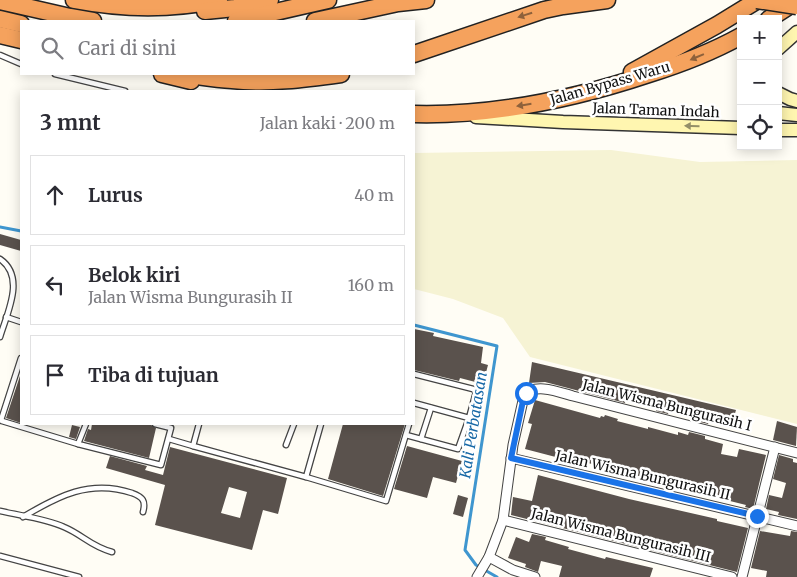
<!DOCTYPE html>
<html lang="id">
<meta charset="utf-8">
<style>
:root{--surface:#fff;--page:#f2f2f3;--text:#2b2b33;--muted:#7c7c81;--line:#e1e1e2}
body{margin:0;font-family:Merriweather,serif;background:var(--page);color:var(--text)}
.controls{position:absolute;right:15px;top:15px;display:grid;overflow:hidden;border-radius:0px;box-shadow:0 2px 12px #0003}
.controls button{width:45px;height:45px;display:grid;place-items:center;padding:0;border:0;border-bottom:1px solid var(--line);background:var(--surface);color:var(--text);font:25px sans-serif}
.stop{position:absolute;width:15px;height:15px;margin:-11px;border:4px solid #1a73e8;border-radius:50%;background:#fff}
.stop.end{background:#1a73e8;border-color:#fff;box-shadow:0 1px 5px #0008}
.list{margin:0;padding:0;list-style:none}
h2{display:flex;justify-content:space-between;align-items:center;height:65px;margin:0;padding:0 20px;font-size:21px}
h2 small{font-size:16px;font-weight:400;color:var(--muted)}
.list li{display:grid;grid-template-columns:32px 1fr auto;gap:15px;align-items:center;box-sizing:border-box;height:80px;margin:0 10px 10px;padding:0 10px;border:1px solid var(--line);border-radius:0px}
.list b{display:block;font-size:19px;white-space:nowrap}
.list p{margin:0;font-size:16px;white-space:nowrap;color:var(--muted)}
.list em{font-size:16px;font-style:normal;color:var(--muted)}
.icon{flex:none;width:28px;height:28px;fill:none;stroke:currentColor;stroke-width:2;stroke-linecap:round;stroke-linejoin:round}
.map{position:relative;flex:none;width:797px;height:577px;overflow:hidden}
.search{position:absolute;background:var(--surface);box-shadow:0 2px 12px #0003;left:20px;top:20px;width:395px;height:55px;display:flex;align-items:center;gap:12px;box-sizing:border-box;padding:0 18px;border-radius:0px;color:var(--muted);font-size:19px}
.panel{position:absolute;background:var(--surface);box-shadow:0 2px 12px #0003;left:20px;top:90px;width:395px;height:335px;border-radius:0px}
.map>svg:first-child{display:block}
</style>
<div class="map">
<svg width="797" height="577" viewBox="0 0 797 577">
<rect width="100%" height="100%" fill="#fffdf5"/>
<polygon fill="#f6f3d4" points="611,150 700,162 797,160 797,424 530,357 503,318 453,299 414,289 414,153"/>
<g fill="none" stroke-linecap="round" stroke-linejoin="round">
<g stroke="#3f96cf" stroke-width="3">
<polyline points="0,227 21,231"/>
<polyline points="414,325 497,346 465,550 476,565 497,577"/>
</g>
</g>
<g fill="#5a524d" fill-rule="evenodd">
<polygon points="0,234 21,240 21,251 0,245"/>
<polygon points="414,329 434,333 433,336 483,347 481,363 488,365 483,384 460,378 459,381 414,370"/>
<polygon points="532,362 736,410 731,427 709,421 708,424 692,420 693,415 670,409 668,414 656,411 657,406 626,399 625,403 545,382 529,383"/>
<polygon points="21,373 21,423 6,418"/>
<polygon points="535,400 600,418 601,416 604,417 605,415 618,419 617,421 648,429 648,427 678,435 678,432 688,435 689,432 705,436 705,439 723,444 721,454 737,457 739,449 766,455 753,509 745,507 746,505 710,496 711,492 694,488 693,491 666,484 665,487 650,483 651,479 635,475 634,478 592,464 572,459 571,461 525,449 532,424 528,423"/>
<polygon points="777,421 797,427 796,446 773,440"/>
<polygon points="92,424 151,425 156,428 149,458 84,441 88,429 91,430"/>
<polygon points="343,424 405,424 383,496 328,479"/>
<polygon points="72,425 80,427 76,439 69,437"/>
<polygon points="407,446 462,461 456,483 433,477 427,498 394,489"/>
<path d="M170 447 287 478 278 514 263 510 252 550 155 525 165 485 106 468 110 456 147 466 145 470 163 475ZM229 487 247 492 240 518 221 513Z"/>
<polygon points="779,455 793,459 793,462 797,463 797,519 778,515 779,512 766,509 769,495 782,498 786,483 773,479"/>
<polygon points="538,475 629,499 717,519 717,521 748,528 737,572 511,515 513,497 532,501"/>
<polygon points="458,495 468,498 463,517 453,514"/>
<polygon points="760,531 790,536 791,531 797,532 797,577 766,577 767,571 751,568"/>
<polygon points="532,534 546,537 545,540 569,547 568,549 605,559 606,557 653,568 650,577 559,577 562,566 541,561 538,572 525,567 526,564 508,558 516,537 529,542"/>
</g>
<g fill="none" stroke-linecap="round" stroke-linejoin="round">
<g stroke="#444" stroke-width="7">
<g id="lane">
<polyline points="0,55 21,64"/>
<polyline points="55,74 125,91"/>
<path d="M0 259C26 277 7 313 0 337"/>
<polyline points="6,317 21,322"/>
<polyline points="414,374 473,389 476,392 469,418 414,403"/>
<polyline points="1,420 21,358"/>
<polyline points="2,421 78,444"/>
<polyline points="86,424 78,444 161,465 171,428 155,424"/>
<polyline points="199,424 193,446 306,477 321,424"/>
<polyline points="406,435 458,449 469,418"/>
<polyline points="169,439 193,446"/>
<polyline points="421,439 431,408"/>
<polyline points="286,445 294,424"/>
<polyline points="306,477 386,501 409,424"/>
<path d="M0 511C21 516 44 518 64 527 83 535 90 546 112 552"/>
<path d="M23 517C58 496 90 479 132 493 143 497 146 501 143 512"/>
<polyline points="0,556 79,577"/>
</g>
</g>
<g stroke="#444" stroke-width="11">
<g id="street">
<polyline points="511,458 797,526"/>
<polyline points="503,520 732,577"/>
<polyline points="489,557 513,570 535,577"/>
<path d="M477 577 489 557 503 520 513 445 524 396C534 382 559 392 573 396L797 453"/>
<polyline points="742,577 775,447"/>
</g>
</g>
<g stroke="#333" stroke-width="15">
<g id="secondary">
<polyline points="778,49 797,32"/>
<polyline points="778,93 790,99 797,101"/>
<polyline points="778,113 797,115"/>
<polyline points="476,117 563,122 741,128"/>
<polyline points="778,130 797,130"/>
</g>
</g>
<g stroke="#222" stroke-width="19">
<g id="highway">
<path d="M74 0C121 9 171 10 219 0"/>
<polyline points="0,1 70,17 93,21"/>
<polyline points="205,11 235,8 270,0"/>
<polyline points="0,19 21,24"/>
<polyline points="769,19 797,1"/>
<polyline points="236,21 328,0"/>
<polyline points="315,21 398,3 426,0"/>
<polyline points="0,35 21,40"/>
<polyline points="414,54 544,10 563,6 607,0"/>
<polyline points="632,72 717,25 758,0"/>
<polyline points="162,74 191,81"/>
<path d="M182 74C198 76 215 79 232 80 268 84 305 79 341 74"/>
<path d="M414 114C494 116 574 99 649 74 681 64 712 52 741 36"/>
</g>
</g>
<use href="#lane" stroke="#fff" stroke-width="4.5"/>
<use href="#street" stroke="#fff" stroke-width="9"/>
<use href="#secondary" stroke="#fff6b0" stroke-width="12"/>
<use href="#highway" stroke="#f5a25d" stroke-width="16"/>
<g stroke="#222" stroke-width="19" stroke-linecap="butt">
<polyline id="highway-bridge" points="757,0 797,6"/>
</g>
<use href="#highway-bridge" stroke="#f5a25d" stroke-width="16"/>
</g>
<defs><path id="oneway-solid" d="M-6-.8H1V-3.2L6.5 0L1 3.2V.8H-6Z" transform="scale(1.25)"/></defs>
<g fill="#8e613b">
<use href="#oneway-solid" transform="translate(525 15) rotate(163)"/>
<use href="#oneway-solid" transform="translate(697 57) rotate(157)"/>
<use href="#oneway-solid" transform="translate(524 105) rotate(171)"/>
</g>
<use fill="#948f68" href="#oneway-solid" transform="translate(692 126) rotate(-179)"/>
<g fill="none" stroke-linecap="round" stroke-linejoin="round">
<polyline stroke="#1a73e8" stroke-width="6" points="526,393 524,396 511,458 757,516"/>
</g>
<g text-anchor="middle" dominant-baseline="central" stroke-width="5" stroke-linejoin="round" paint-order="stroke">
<g font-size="14" fill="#111" stroke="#fff">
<text transform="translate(610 83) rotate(-16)">Jalan Bypass Waru</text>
<text transform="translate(656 110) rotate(2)">Jalan Taman Indah</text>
<text transform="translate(667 405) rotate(14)">Jalan Wisma Bungurasih I</text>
<text transform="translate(643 475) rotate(13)">Jalan Wisma Bungurasih II</text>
<text transform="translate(621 535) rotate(14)">Jalan Wisma Bungurasih III</text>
</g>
<g font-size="15" font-style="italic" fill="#1768a6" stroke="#fff">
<text transform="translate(473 425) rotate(-81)">Kali Perbatasan</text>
</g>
</g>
</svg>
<div class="controls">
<button>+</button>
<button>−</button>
<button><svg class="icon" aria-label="locate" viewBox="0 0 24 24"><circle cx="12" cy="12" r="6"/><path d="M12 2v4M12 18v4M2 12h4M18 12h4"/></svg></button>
</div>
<div class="stop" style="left:526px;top:393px"></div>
<div class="stop end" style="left:757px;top:516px"></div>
<div class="search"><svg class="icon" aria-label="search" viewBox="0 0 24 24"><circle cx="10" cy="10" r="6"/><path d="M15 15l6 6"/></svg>Cari di sini</div>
<section class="panel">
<h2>3 mnt<small>Jalan kaki · 200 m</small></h2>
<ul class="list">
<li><svg class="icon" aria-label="ahead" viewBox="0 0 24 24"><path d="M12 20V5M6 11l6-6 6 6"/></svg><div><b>Lurus</b></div><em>40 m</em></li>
<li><svg class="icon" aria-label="left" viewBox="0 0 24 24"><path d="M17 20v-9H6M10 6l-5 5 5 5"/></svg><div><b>Belok kiri</b><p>Jalan Wisma Bungurasih II</p></div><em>160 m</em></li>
<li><svg class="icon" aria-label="arrive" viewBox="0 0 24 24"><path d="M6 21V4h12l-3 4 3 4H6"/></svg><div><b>Tiba di tujuan</b></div></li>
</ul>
</section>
</div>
